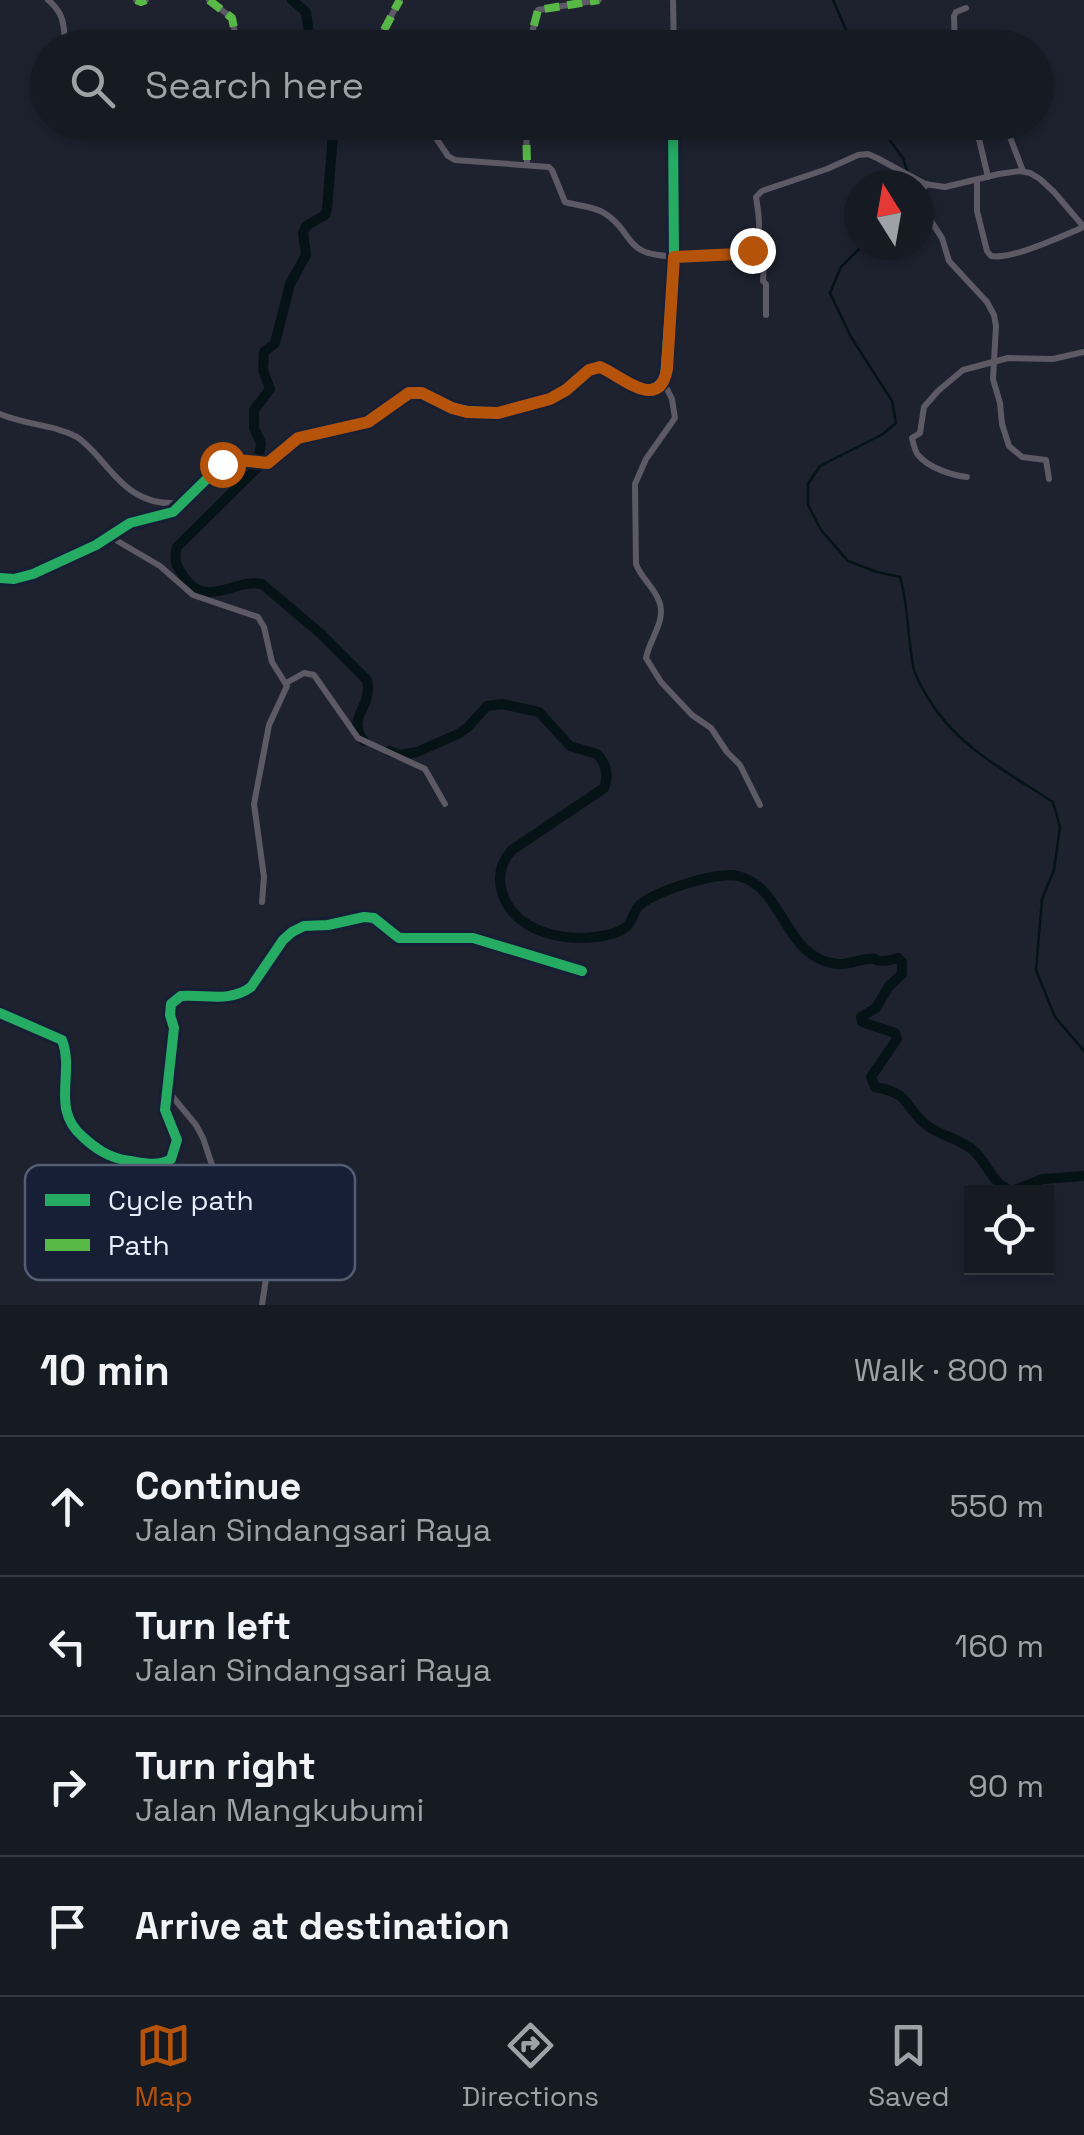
<!DOCTYPE html>
<meta charset="utf-8">
<style>
:root{--surface:#161a23;--page:#232730;--text:#f1f3f6;--muted:#9ea1a6;--line:#353841;--accent:#b45309}
body{margin:0;font-family:"Space Grotesk",sans-serif;background:var(--page);color:var(--text)}
.controls{position:absolute;right:30px;bottom:30px;display:grid;overflow:hidden;border-radius:0px;box-shadow:0 5px 15px #0003}
.controls button{width:90px;height:90px;display:grid;place-items:center;padding:0;border:0;border-bottom:2px solid var(--line);background:var(--surface);color:var(--text);font:50px sans-serif}
.compass{position:absolute;left:844px;top:170px;width:90px;height:90px;border-radius:50%;background:var(--surface);box-shadow:0 5px 15px #0003;rotate:349deg}
.stop{position:absolute;width:30px;height:30px;margin:-22px;border:8px solid #b45309;border-radius:50%;background:#fff}
.stop.end{background:#b45309;border-color:#fff;box-shadow:0 2px 10px #0008}
.list{margin:0;padding:0;list-style:none}
h2{display:flex;justify-content:space-between;align-items:center;height:130px;margin:0;padding:0 40px;font-size:42px}
h2 small{font-size:32px;font-weight:400;color:var(--muted)}
.list li{display:grid;grid-template-columns:65px 1fr auto;gap:30px;align-items:center;box-sizing:border-box;height:140px;padding:0 40px;border-top:2px solid var(--line)}
.list b{display:block;font-size:38px;white-space:nowrap}
.list p{margin:0;font-size:32px;white-space:nowrap;color:var(--muted)}
.list em{font-size:32px;font-style:normal;color:var(--muted)}
.icon{flex:none;width:55px;height:55px;fill:none;stroke:currentColor;stroke-width:2;stroke-linecap:round;stroke-linejoin:round}
.map{position:relative;flex:none;width:1084px;height:1305px;overflow:hidden}
.search{position:absolute;background:var(--surface);box-shadow:0 5px 15px #0003;left:30px;right:30px;top:30px;height:110px;display:flex;align-items:center;gap:25px;box-sizing:border-box;padding:0 35px;border-radius:55px;color:var(--muted);font-size:38px}
.sheet{height:690px;background:var(--surface)}
nav{display:flex;justify-content:space-around;align-items:center;box-sizing:border-box;height:140px;border-top:2px solid var(--line);background:var(--surface);font-size:28px;color:var(--muted)}
nav a{display:grid;justify-items:center;gap:5px}
nav .on{color:var(--accent)}
.map>svg:first-child{display:block}
</style>
<div class="map">
<svg width="1084" height="1305" viewBox="0 0 1084 1305">
<rect width="100%" height="100%" fill="#1e222f"/>
<g fill="none" stroke-linecap="round" stroke-linejoin="round">
<g stroke="#051316" stroke-width="2.5">
<polyline points="833,0 854,48"/>
<polyline points="876,122 903,158 907,171"/>
<path d="M863 245 841 267 830 293 851 337 892 401 896 423 883 434 820 466 808 484V505L821 530 848 561 877 572 900 577C909 607 907 639 914 670 917 680 923 689 928 698 957 747 1006 771 1053 802L1060 827 1054 870 1042 899 1036 970 1055 1017 1084 1051"/>
</g>
<g stroke="#051316" stroke-width="10">
<polyline points="292,0 306,12 311,48"/>
<path d="M334 122 327 209 325 215 306 226 303 233 306 255 290 284 275 343 264 352 263 370 270 389 254 410V428L261 443 257 468 177 547C173 560 177 567 184 577 207 610 235 578 262 584L321 634 367 680C373 710 345 716 364 741"/>
<path d="M389 751 400 755 417 752 458 734 468 727 487 706 502 704 539 712 570 746 597 754C606 763 609 776 604 788L512 850C501 862 497 875 502 892 515 938 582 946 620 931 632 926 631 916 638 907 650 892 719 871 738 876 785 887 783 959 838 964 848 965 857 960 868 959 881 957 870 961 883 961 888 961 893 959 898 958L902 962V974L889 986 876 1008 861 1017 862 1022 895 1033 897 1039 871 1077 875 1087C912 1094 902 1104 925 1124 939 1136 960 1138 974 1151 988 1164 993 1185 1012 1191L1043 1179 1084 1176"/>
</g>
<g stroke="#5d5965" stroke-width="6">
<path d="M48 0C66 15 63 26 66 48"/>
<polyline points="136,0 141,2 146,0"/>
<polyline points="209,0 232,18 238,48"/>
<polyline points="673,0 674,48"/>
<path d="M370 48C385 34 390 16 400 0"/>
<polyline points="528,48 538,10 599,0"/>
<polyline points="955,48 954,16 956,12 966,8"/>
<path d="M390 122 432 132 448 156 455 160 549 167 552 170 565 202C590 209 601 205 620 227 627 235 631 245 641 250 660 261 738 258 756 247 761 231 759 215 756 197L762 191 827 169 858 155 868 154 877 158 925 184 945 187 999 174 1020 171 1030 173 1040 179 1054 192 1084 227"/>
<polyline points="526,122 527,165"/>
<polyline points="975,122 988,177"/>
<polyline points="1002,122 1008,132 1023,171"/>
<path d="M977 180V211L987 251 991 256C1012 260 1062 236 1084 227"/>
<polyline points="927,184 923,189 927,215 942,238 949,261 987,302 994,315 996,326 993,379 1000,403 1002,424 1009,446 1022,457 1046,460 1049,479"/>
<polyline points="756,247 764,263 763,281 766,284 766,315"/>
<path d="M664 383 672 399 675 418 646 459 635 484 636 564C641 578 654 587 659 601 667 620 649 640 646 658L661 682 692 715 711 728 727 752 740 765 760 805"/>
<path d="M0 414C25 425 53 424 77 437 86 443 93 451 100 459 124 487 141 506 180 503"/>
<path d="M967 477C951 475 929 468 918 455 915 452 913 442 912 438L920 433 924 407 938 391 963 370 1008 358 1053 359 1084 352"/>
<polyline points="109,536 160,566 193,595 258,617 264,627 272,662 287,686 269,725 254,804 264,877 262,902"/>
<path d="M0 578 14 579 33 574 96 545 130 523 173 512 222 464 237 460 267 463 298 438 368 422 409 393H421L452 408 467 411 498 413 550 399 566 390 589 370 600 367C621 375 648 406 665 378L674 257 673 122"/>
<polyline points="286,683 304,673 314,675 358,738 425,769 445,804"/>
<path d="M0 1013 62 1040C75 1074 50 1109 83 1137 96 1149 107 1156 124 1160 140 1162 157 1168 171 1159L177 1140 165 1110 174 1028 170 1015 171 1004 181 996C206 994 229 1003 251 987L283 940 292 932 304 926 328 925 364 917 374 918 399 938H473L582 971"/>
<polyline points="167,1090 196,1125 203,1138 243,1258 267,1272 262,1305"/>
<polyline points="265,1268 305,1253"/>
</g>
<g stroke="#58b947" stroke-width="8" stroke-dasharray="15 8" stroke-linecap="butt">
<polyline points="136,0 141,2 146,0"/>
<polyline points="209,0 232,18 238,48"/>
<path d="M370 48C385 34 390 16 400 0"/>
<polyline points="528,48 538,10 599,0"/>
<polyline points="526,122 527,165"/>
</g>
<g stroke="#171f36" stroke-width="16">
<g id="cycleway">
<path d="M0 578 14 579 33 574 96 545 130 523 173 512 222 464 237 460 267 463 298 438 368 422 409 393H421L452 408 467 411 498 413 550 399 566 390 589 370 600 367C621 375 648 406 665 378L674 257 673 122"/>
<path d="M0 1013 62 1040C75 1074 50 1109 83 1137 96 1149 107 1156 124 1160 140 1162 157 1168 171 1159L177 1140 165 1110 174 1028 170 1015 171 1004 181 996C206 994 229 1003 251 987L283 940 292 932 304 926 328 925 364 917 374 918 399 938H473L582 971"/>
</g>
</g>
<use href="#cycleway" stroke="#26ab63" stroke-width="10"/>
</g>
<g fill="none" stroke-linecap="round" stroke-linejoin="round">
<path stroke="#b45309" stroke-width="12" d="M222 464 237 460 268 463 298 438 368 422 409 393H422L452 408 467 412 498 413 550 399 566 390 589 370 600 367C622 376 659 413 667 369L674 257 739 254 752 250"/>
</g>
<rect x="25" y="1165" width="330" height="115" rx="15" fill="#171f36" stroke="#555d72" stroke-width="2.5"/>
<rect x="45" y="1194" width="45" height="12" fill="#26ab63"/>
<rect x="45" y="1239" width="45" height="12" fill="#58b947"/>
<g font-size="28" fill="#e6edfd">
<text x="108" y="1210">Cycle path</text>
<text x="108" y="1255">Path</text>
</g>
</svg>
<div class="controls">
<button><svg class="icon" aria-label="locate" viewBox="0 0 24 24"><circle cx="12" cy="12" r="6"/><path d="M12 2v4M12 18v4M2 12h4M18 12h4"/></svg></button>
</div>
<svg class="compass" viewBox="-18 -18 36 36"><path d="M0-13l5 13h-10z" fill="#e53935"/><path d="M0 13l5-13h-10z" fill="#9ea1a6"/></svg>
<div class="stop" style="left:222px;top:464px"></div>
<div class="stop end" style="left:752px;top:250px"></div>
<div class="search"><svg class="icon" aria-label="search" viewBox="0 0 24 24"><circle cx="10" cy="10" r="6"/><path d="M15 15l6 6"/></svg>Search here</div>
</div>
<section class="sheet">
<h2>10 min<small>Walk · 800 m</small></h2>
<ul class="list">
<li><svg class="icon" aria-label="ahead" viewBox="0 0 24 24"><path d="M12 20V5M6 11l6-6 6 6"/></svg><div><b>Continue</b><p>Jalan Sindangsari Raya</p></div><em>550 m</em></li>
<li><svg class="icon" aria-label="left" viewBox="0 0 24 24"><path d="M17 20v-9H6M10 6l-5 5 5 5"/></svg><div><b>Turn left</b><p>Jalan Sindangsari Raya</p></div><em>160 m</em></li>
<li><svg class="icon" aria-label="right" viewBox="0 0 24 24"><path d="M7 20v-9h11M14 6l5 5-5 5"/></svg><div><b>Turn right</b><p>Jalan Mangkubumi</p></div><em>90 m</em></li>
<li><svg class="icon" aria-label="arrive" viewBox="0 0 24 24"><path d="M6 21V4h12l-3 4 3 4H6"/></svg><div><b>Arrive at destination</b></div></li>
</ul>
</section>
<nav>
<a class="on"><svg class="icon" aria-label="map" viewBox="0 0 24 24"><path d="M3 6l6-2 6 2 6-2v14l-6 2-6-2-6 2zM9 4v14M15 6v14"/></svg>Map</a>
<a><svg class="icon" aria-label="directions" viewBox="0 0 24 24"><path d="M12 3l9 9-9 9-9-9zM9 14v-3h6M13 9l2 2-2 2"/></svg>Directions</a>
<a><svg class="icon" aria-label="saved" viewBox="0 0 24 24"><path d="M7 4h10v16l-5-4-5 4z"/></svg>Saved</a>
</nav>
